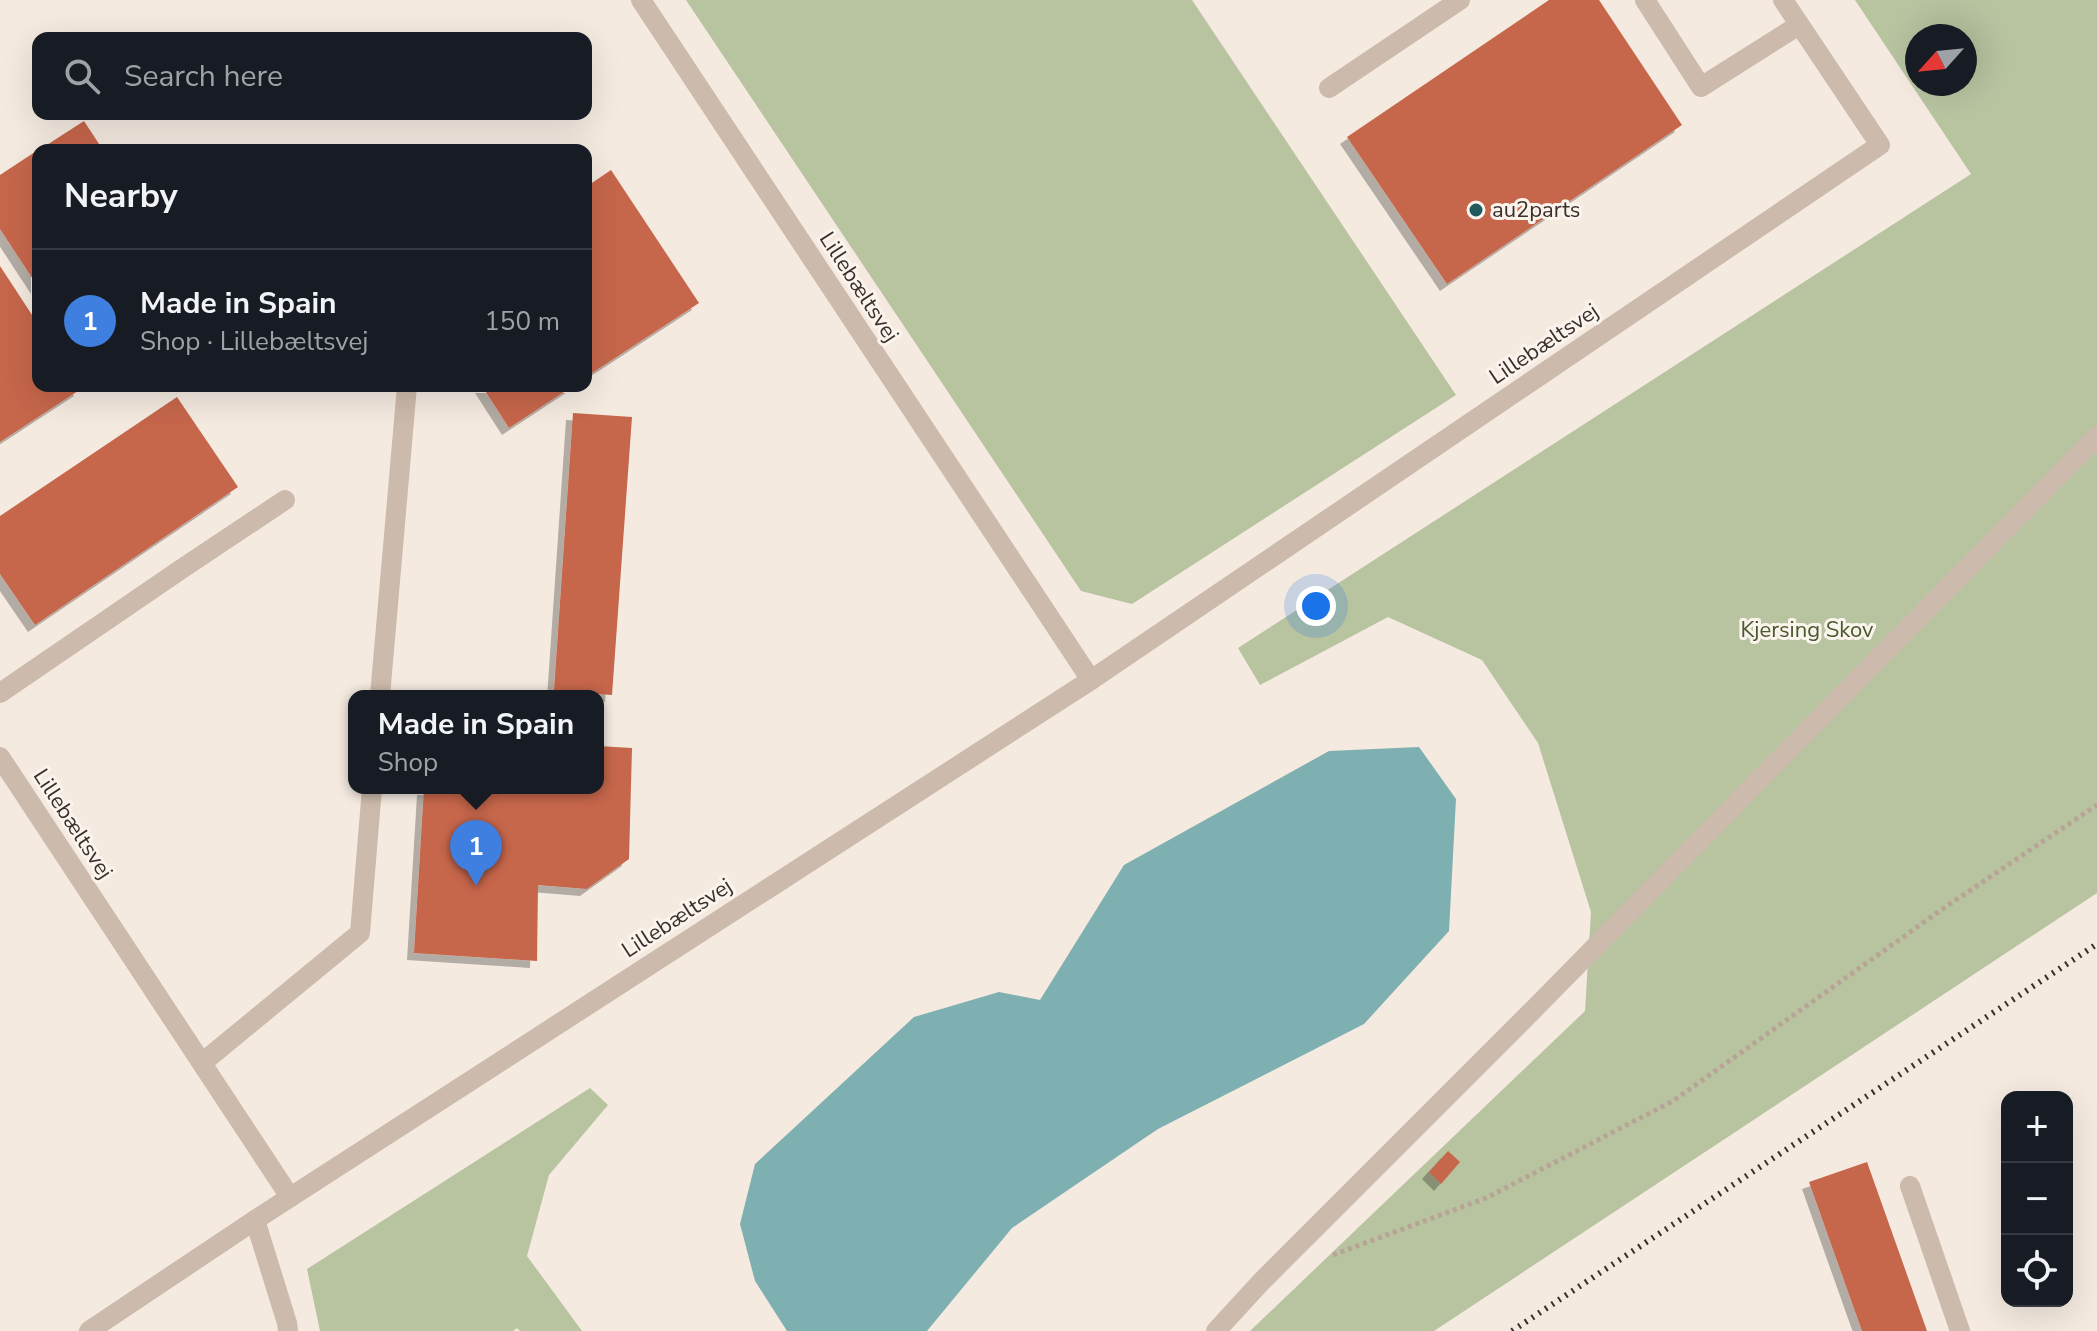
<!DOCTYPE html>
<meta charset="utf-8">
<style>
:root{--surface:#171b24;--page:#20242c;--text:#f1f3f6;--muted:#9ea1a6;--line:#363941;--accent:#92aeb1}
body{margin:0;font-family:"Nunito Sans",sans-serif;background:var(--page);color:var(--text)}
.controls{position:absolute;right:24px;bottom:24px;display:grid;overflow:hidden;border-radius:16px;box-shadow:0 8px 32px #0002}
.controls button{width:72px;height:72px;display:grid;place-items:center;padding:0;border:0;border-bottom:2px solid var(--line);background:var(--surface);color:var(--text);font:40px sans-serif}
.compass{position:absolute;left:1905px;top:24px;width:72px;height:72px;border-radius:50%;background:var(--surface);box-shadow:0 8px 32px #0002;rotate:243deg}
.you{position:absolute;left:1316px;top:606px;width:28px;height:28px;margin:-20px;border:6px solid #fff;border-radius:50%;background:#1a73e8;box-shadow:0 0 0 12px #1a73e833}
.badge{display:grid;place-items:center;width:52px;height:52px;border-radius:50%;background:var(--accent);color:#fff;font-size:26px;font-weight:700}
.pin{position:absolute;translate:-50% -66px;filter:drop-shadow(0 2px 4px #0008)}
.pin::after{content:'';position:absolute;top:42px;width:28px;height:24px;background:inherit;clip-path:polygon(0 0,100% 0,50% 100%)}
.popup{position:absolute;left:348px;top:690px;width:256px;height:104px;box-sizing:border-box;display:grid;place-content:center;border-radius:16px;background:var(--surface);filter:drop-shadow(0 2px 6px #0005);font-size:26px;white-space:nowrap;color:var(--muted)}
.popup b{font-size:30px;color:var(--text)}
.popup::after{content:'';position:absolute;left:50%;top:100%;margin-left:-16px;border:16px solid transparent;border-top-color:var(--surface)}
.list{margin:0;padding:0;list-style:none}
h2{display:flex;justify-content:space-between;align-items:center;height:104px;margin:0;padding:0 32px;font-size:34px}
h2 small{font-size:26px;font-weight:400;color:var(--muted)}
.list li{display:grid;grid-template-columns:52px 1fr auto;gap:24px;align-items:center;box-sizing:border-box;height:144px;padding:0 32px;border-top:2px solid var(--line)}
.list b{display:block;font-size:30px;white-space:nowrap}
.list p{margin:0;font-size:26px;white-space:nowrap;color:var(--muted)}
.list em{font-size:26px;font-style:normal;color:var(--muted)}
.icon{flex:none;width:44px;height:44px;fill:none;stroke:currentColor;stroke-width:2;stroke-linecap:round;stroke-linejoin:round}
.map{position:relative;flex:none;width:2097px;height:1331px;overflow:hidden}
.search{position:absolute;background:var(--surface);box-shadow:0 8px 32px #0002;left:32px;top:32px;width:560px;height:88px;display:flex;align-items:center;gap:20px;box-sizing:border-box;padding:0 28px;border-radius:16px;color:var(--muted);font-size:30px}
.panel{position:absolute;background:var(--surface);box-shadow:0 8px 32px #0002;left:32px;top:144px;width:560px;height:248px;border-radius:16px}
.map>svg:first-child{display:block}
</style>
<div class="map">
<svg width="2097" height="1331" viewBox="0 0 2097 1331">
<defs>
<filter id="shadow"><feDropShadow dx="-7" dy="7" stdDeviation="0" flood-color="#0004"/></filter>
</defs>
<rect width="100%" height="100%" fill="#f4eae0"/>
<g fill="#b8c3a0" fill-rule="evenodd">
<polygon points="686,0 1192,0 1456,395 1132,604 1081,591"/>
<path d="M1855 0H2097V893L1434 1331H1250L1585 1011 1591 912 1538 743 1482 660 1388 617 1260 685 1238 648 1971 174ZM1917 36H1965V84H1917Z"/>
<polygon points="590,1088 608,1105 549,1175 527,1256 582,1331 520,1331 517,1328 513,1331 320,1331 307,1269"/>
</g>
<polygon fill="#7fb0b1" points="1419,747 1456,799 1449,931 1364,1024 1158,1129 1012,1228 927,1331 787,1331 755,1281 740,1224 755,1164 914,1017 999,992 1040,1000 1124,865 1329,751"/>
<g fill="#c6664b" filter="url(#shadow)">
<polygon points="1549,0 1599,0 1682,125 1447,284 1347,137"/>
<polygon points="84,121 103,150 39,150"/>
<polygon points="38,150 38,287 0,229 0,175"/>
<polygon points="611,170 699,303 586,377 586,187"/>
<polygon points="0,266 38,324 38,386 79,386 81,389 0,442"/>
<polygon points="482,386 573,386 509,428"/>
<polygon points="177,397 238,487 35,625 0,574 0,516"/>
<polygon points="573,413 632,417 612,695 554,691"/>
<polygon points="598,746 632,748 629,859 587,889 538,885 537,961 414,953 424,788 598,788"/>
<polygon points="1448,1151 1460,1162 1441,1184 1429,1172"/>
<polygon points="1867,1162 1927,1331 1862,1331 1809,1182"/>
</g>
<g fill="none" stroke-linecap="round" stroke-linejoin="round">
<polyline stroke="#b8a496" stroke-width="5" stroke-dasharray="4 4" stroke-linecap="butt" points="1333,1255 1486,1198 1673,1101 1941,910 2097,805"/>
<g stroke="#ccbaac" stroke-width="20">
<polyline points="641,0 1091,680"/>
<polyline points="1645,0 1701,87 1799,25"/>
<polyline points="1329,88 1460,0"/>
<polyline points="0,693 180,570 285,500"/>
<polyline points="380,696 407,386"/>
<polyline points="0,757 290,1197"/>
<polyline points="202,1063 360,933 372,788"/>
<polyline points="1910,1186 1960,1331"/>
<polyline points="255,1220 287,1323 288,1331"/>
<polyline points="89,1331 255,1220 1091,680 1880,145 1783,0"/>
<polyline points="1216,1331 1261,1282 1536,1007 2097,436"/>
</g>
<polyline stroke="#3a2f2b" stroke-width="6" stroke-dasharray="2 6" stroke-linecap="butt" points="1512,1331 2097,944"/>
</g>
<circle fill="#1f5a5d" stroke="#fbf4ed" stroke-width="3" cx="1476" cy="210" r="8"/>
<g text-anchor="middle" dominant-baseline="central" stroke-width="6" stroke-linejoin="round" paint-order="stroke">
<g font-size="22" fill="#3a2f2b" stroke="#fbf4ed" text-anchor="start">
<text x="1492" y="210">au2parts</text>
</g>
<g font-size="22" fill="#3a2f2b" stroke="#fbf4ed">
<text transform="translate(859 287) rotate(57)">Lillebæltsvej</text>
<text transform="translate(1544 344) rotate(-34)">Lillebæltsvej</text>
<text transform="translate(73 824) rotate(57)">Lillebæltsvej</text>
<text transform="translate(677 918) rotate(-33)">Lillebæltsvej</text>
</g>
<g font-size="22" fill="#4a592e" stroke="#fbf4ed">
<text x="1807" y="630">Kjersing Skov</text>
</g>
</g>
</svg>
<div class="controls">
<button>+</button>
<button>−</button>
<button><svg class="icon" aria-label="locate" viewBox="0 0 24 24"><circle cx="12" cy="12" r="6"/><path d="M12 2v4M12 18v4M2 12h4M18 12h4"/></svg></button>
</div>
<svg class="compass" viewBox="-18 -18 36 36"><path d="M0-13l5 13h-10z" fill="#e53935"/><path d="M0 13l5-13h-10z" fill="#9ea1a6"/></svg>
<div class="you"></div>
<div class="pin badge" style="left:476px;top:886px;background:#3f7fe0">1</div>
<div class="popup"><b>Made in Spain</b>Shop</div>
<div class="search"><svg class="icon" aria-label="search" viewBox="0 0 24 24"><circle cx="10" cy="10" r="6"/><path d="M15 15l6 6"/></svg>Search here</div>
<section class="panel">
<h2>Nearby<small></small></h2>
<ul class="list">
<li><span class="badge" style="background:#3f7fe0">1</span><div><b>Made in Spain</b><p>Shop · Lillebæltsvej</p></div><em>150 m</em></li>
</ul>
</section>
</div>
